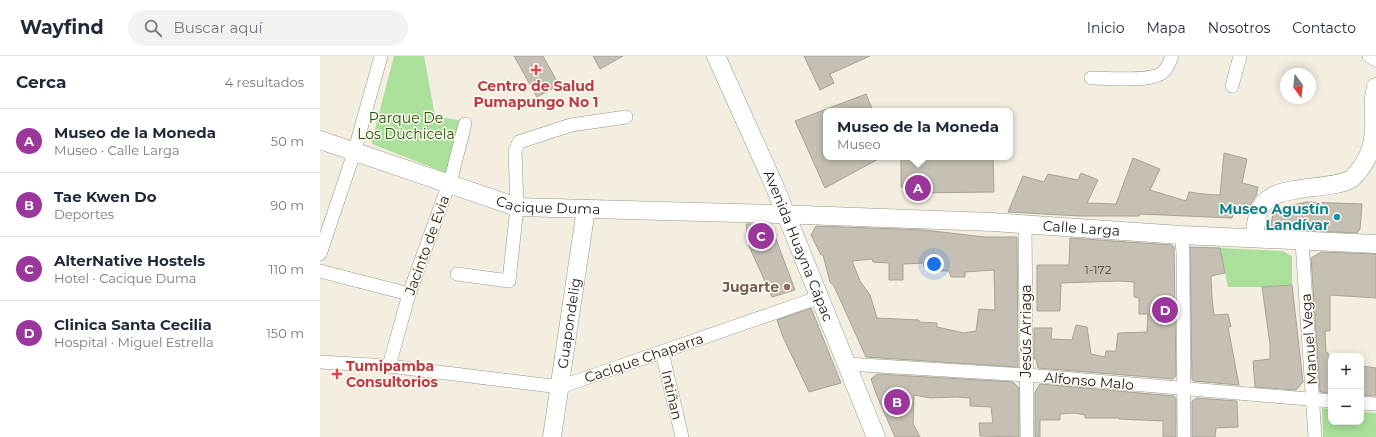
<!DOCTYPE html>
<html lang="es">
<meta charset="utf-8">
<style>
:root{--surface:#fff;--page:#f2f2f3;--text:#1f2937;--muted:#747a83;--line:#e0e1e3;--accent:#9b369b}
body{margin:0;font-family:Montserrat,sans-serif;background:var(--page);color:var(--text)}
.controls{position:absolute;right:12px;bottom:12px;display:grid;overflow:hidden;border-radius:8px;box-shadow:0 2px 10px #0003}
.controls button{width:36px;height:36px;display:grid;place-items:center;padding:0;border:0;border-bottom:1px solid var(--line);background:var(--surface);color:var(--text);font:20px sans-serif}
.compass{position:absolute;left:960px;top:12px;width:36px;height:36px;border-radius:50%;background:var(--surface);box-shadow:0 2px 10px #0003;rotate:165deg}
.you{position:absolute;left:614px;top:208px;width:14px;height:14px;margin:-10px;border:3px solid #fff;border-radius:50%;background:#1a73e8;box-shadow:0 0 0 6px #1a73e833}
.badge{display:grid;place-items:center;width:26px;height:26px;border-radius:50%;background:var(--accent);color:#fff;font-size:13px;font-weight:700}
.pin{position:absolute;translate:-50% -50%;border:2px solid #fff;box-shadow:0 1px 4px #0006}
.popup{position:absolute;left:503px;top:52px;width:190px;height:52px;box-sizing:border-box;display:grid;place-content:center;border-radius:8px;background:var(--surface);filter:drop-shadow(0 1px 3px #0005);font-size:13px;white-space:nowrap;color:var(--muted)}
.popup b{font-size:15px;color:var(--text)}
.popup::after{content:'';position:absolute;left:50%;top:100%;margin-left:-8px;border:8px solid transparent;border-top-color:var(--surface)}
.list{margin:0;padding:0;list-style:none}
h2{display:flex;justify-content:space-between;align-items:center;height:52px;margin:0;padding:0 16px;font-size:17px}
h2 small{font-size:13px;font-weight:400;color:var(--muted)}
.list li{display:grid;grid-template-columns:26px 1fr auto;gap:12px;align-items:center;box-sizing:border-box;height:64px;padding:0 16px;border-top:1px solid var(--line)}
.list b{display:block;font-size:15px;white-space:nowrap}
.list p{margin:0;font-size:13px;white-space:nowrap;color:var(--muted)}
.list em{font-size:13px;font-style:normal;color:var(--muted)}
.icon{flex:none;width:22px;height:22px;fill:none;stroke:currentColor;stroke-width:2;stroke-linecap:round;stroke-linejoin:round}
.map{position:relative;flex:none;width:1056px;height:381px;overflow:hidden}
header{display:flex;align-items:center;gap:24px;box-sizing:border-box;height:56px;padding:0 20px;background:var(--surface);border-bottom:1px solid var(--line)}
header strong{font-size:19px}
nav{display:flex;gap:22px;margin-inline-start:auto;font-size:14px}
.search{width:280px;height:36px;background:var(--page);display:flex;align-items:center;gap:10px;box-sizing:border-box;padding:0 14px;border-radius:22px;color:var(--muted);font-size:15px}
main{display:flex}
aside{flex:1;background:var(--surface)}
.map>svg:first-child{display:block}
</style>
<header>
<strong>Wayfind</strong>
<div class="search"><svg class="icon" aria-label="search" viewBox="0 0 24 24"><circle cx="10" cy="10" r="6"/><path d="M15 15l6 6"/></svg>Buscar aquí</div>
<nav><a>Inicio</a><a>Mapa</a><a>Nosotros</a><a>Contacto</a></nav>
</header>
<main>
<aside>
<h2>Cerca<small>4 resultados</small></h2>
<ul class="list">
<li><span class="badge">A</span><div><b>Museo de la Moneda</b><p>Museo · Calle Larga</p></div><em>50 m</em></li>
<li><span class="badge">B</span><div><b>Tae Kwen Do</b><p>Deportes</p></div><em>90 m</em></li>
<li><span class="badge">C</span><div><b>AlterNative Hostels</b><p>Hotel · Cacique Duma</p></div><em>110 m</em></li>
<li><span class="badge">D</span><div><b>Clinica Santa Cecilia</b><p>Hospital · Miguel Estrella</p></div><em>150 m</em></li>
</ul>
</aside>
<div class="map">
<svg width="1056" height="381" viewBox="0 0 1056 381">
<rect width="100%" height="100%" fill="#f4eee1"/>
<g fill="#abe09a">
<polygon points="74,0 104,0 115,60 149,66 137,120 139,122 52,88 52,84"/>
<polygon points="900,192 963,195 972,200 972,229 942,231 908,231"/>
<polygon points="1002,352 1011,353 1011,366 1041,366 1041,356 1056,357 1056,381 1003,381"/>
</g>
<g fill="#c5c0b3" stroke="#a8a397" fill-rule="evenodd">
<polygon points="194,0 223,0 239,29 217,41"/>
<polygon points="273,0 303,0 280,13"/>
<polygon points="484,0 550,0 510,18 514,27 500,34"/>
<polygon points="546,38 553,55 506,55 506,101 562,101 505,132 475,65"/>
<polygon points="904,97 927,103 922,127 938,131 936,140 931,147 928,156 914,154 912,162 820,158 819,160 760,160 688,156 703,120 724,126 728,118 758,124 761,117 778,124 767,147 796,148 813,102 840,113 830,134 866,145 869,136 883,138 900,139"/>
<polygon points="581,101 673,101 674,136 594,137 594,131 581,131"/>
<polygon points="986,146 1042,148 1040,173 1037,177 950,173 953,158 961,152"/>
<polygon points="426,168 444,168 453,175 475,234 452,241 429,190"/>
<path d="M496 170 604 174 665 181H697L698 311 546 301 514 230 510 226 503 199H501L491 179ZM552 203 553 206 569 207V224H583V208L605 207 603 210 618 213V215H629L631 221H645V216L674 214 675 254 659 253 656 275 644 277 617 271V267L599 266V264L557 262 550 239 540 225 532 205Z"/>
<polygon points="750,182 852,189 854,191 856,320 853,323 718,312 716,303 714,303 714,272 732,272 731,283 752,284 756,269 767,271 771,298 785,301 786,295 796,295 798,277 827,276 828,258 819,258 819,242 814,241 814,226 800,225 741,227 740,255 717,255 717,209 749,209"/>
<polygon points="870,191 900,192 905,217 891,220 892,242 894,259 908,258 911,271 908,271 919,329 873,325 872,323"/>
<polygon points="1001,196 1056,198 1056,242 1010,239 1010,275 1005,275 1006,296 1008,297 1009,308 1011,308 1011,337 1000,336 991,202"/>
<polygon points="972,229 983,326 976,334 935,331 933,305 950,303 950,288 942,231"/>
<polygon points="491,252 521,327 489,336 463,281 457,264"/>
<polygon points="1041,310 1056,312 1056,340 1041,339"/>
<polygon points="557,318 693,326 699,332 699,381 660,380 659,367 673,367 671,351 650,350 650,342 637,341 611,342 594,339 593,368 600,381 575,381 557,340 551,323"/>
<polygon points="720,328 854,340 856,343 856,381 843,381 843,365 799,363 799,362 765,362 765,359 755,357 740,358 740,364 720,364 720,381 715,381 715,336"/>
<polygon points="877,342 917,345 918,371 896,372 895,381 872,381 872,345"/>
</g>
<g fill="none" stroke-linecap="round" stroke-linejoin="round">
<g stroke="#9a9589" stroke-width="14">
<g id="street">
<polyline points="1049,0 1056,4"/>
<path d="M771 22C788 22 827 26 840 18 847 15 849 7 852 0"/>
<polyline points="912,30 920,0"/>
<polyline points="705,169 707,381"/>
<polyline points="861,179 863,196 864,381"/>
<polyline points="982,186 995,381"/>
<polyline points="0,198 34,97 61,0"/>
<polyline points="0,215 89,238"/>
<polyline points="137,218 189,225 197,151 195,95 199,86 251,69 306,61"/>
<polyline points="342,296 362,381"/>
<polyline points="0,306 69,310 240,331 500,241"/>
<polyline points="527,308 706,319 1011,345"/>
<polyline points="69,310 89,238 132,119 145,68"/>
<polyline points="1041,347 1056,348"/>
</g>
</g>
<g stroke="#9a9589" stroke-width="19">
<g id="secondary">
<path id="s1" d="M396 0 454 129 556 381"/>
<path d="M1056 31C1053 43 1052 54 1056 66"/>
<path id="s2" d="M0 84 197 151 457 158 672 166 861 179 1056 188"/>
<path d="M934 182C935 174 937 156 942 150 949 139 962 136 974 134 987 131 1020 130 1031 123 1033 122 1035 119 1037 117 1052 100 1055 82 1054 60"/>
<path id="s3" d="M232 381 266 153"/>
</g>
</g>
<use href="#street" stroke="#fff" stroke-width="13"/>
<use href="#secondary" stroke="#fff" stroke-width="18"/>
</g>
<g fill="#e0444e" stroke="#fffbf3" stroke-width="1.5">
<path d="M214 8h4v4h4v4h-4v4h-4v-4h-4v-4h4z"/>
<path d="M15 312h4v4h4v4h-4v4h-4v-4h-4v-4h4z"/>
</g>
<circle fill="#0f9aa8" stroke="#fffbf3" stroke-width="1.5" cx="1017" cy="161" r="4"/>
<circle fill="#8d6e63" stroke="#fffbf3" stroke-width="1.5" cx="467" cy="231" r="4"/>
<g text-anchor="middle" dominant-baseline="central" stroke-width="3" stroke-linejoin="round" paint-order="stroke">
<g font-size="12" fill="#4c4842">
<text x="778" y="213">1-172</text>
</g>
<g font-size="14" font-weight="bold" fill="#be3a42" stroke="#fffbf3">
<text x="216" y="30">Centro de Salud<tspan x="216" dy="16">Pumapungo No 1</tspan></text>
<text x="26" y="310" text-anchor="start">Tumipamba<tspan x="26" dy="16">Consultorios</tspan></text>
</g>
<g font-size="14" fill="#1c5400" stroke="#fffbf3">
<text x="86" y="62">Parque De<tspan x="86" dy="16">Los Duchicela</tspan></text>
</g>
<g font-size="14" fill="#23201c" stroke="#fffbf3">
<text stroke="none"><textPath href="#s2" startOffset="239">Cacique Duma</textPath></text>
<text stroke="none"><textPath href="#s2" startOffset="773">Calle Larga</textPath></text>
<text transform="translate(107 189) rotate(-70)">Jacinto de Evia</text>
<text stroke="none"><textPath href="#s1" startOffset="207">Avenida Huayna Cápac</textPath></text>
<text stroke="none"><textPath href="#s3" startOffset="115">Guapondelig</textPath></text>
<text transform="translate(706 275) rotate(-90)">Jesús Arriaga</text>
<text transform="translate(989 283) rotate(-94)">Manuel Vega</text>
<text transform="translate(324 302) rotate(-19)">Cacique Chaparra</text>
<text transform="translate(769 325) rotate(5)">Alfonso Malo</text>
<text transform="translate(352 339) rotate(77)">Intiñan</text>
</g>
<g font-size="14" font-weight="bold" fill="#0d838f" stroke="#fffbf3" text-anchor="end">
<text x="1009" y="153">Museo Agustín<tspan x="1009" dy="16">Landívar</tspan></text>
</g>
<g font-size="14" font-weight="bold" fill="#785e54" stroke="#fffbf3" text-anchor="end">
<text x="459" y="231">Jugarte</text>
</g>
</g>
</svg>
<div class="controls">
<button>+</button>
<button>−</button>
</div>
<svg class="compass" viewBox="-18 -18 36 36"><path d="M0-13l5 13h-10z" fill="#e53935"/><path d="M0 13l5-13h-10z" fill="#747a83"/></svg>
<div class="you"></div>
<div class="pin badge" style="left:598px;top:132px">A</div>
<div class="popup"><b>Museo de la Moneda</b>Museo</div>
<div class="pin badge" style="left:577px;top:346px">B</div>
<div class="pin badge" style="left:441px;top:180px">C</div>
<div class="pin badge" style="left:845px;top:254px">D</div>
</div>
</main>
